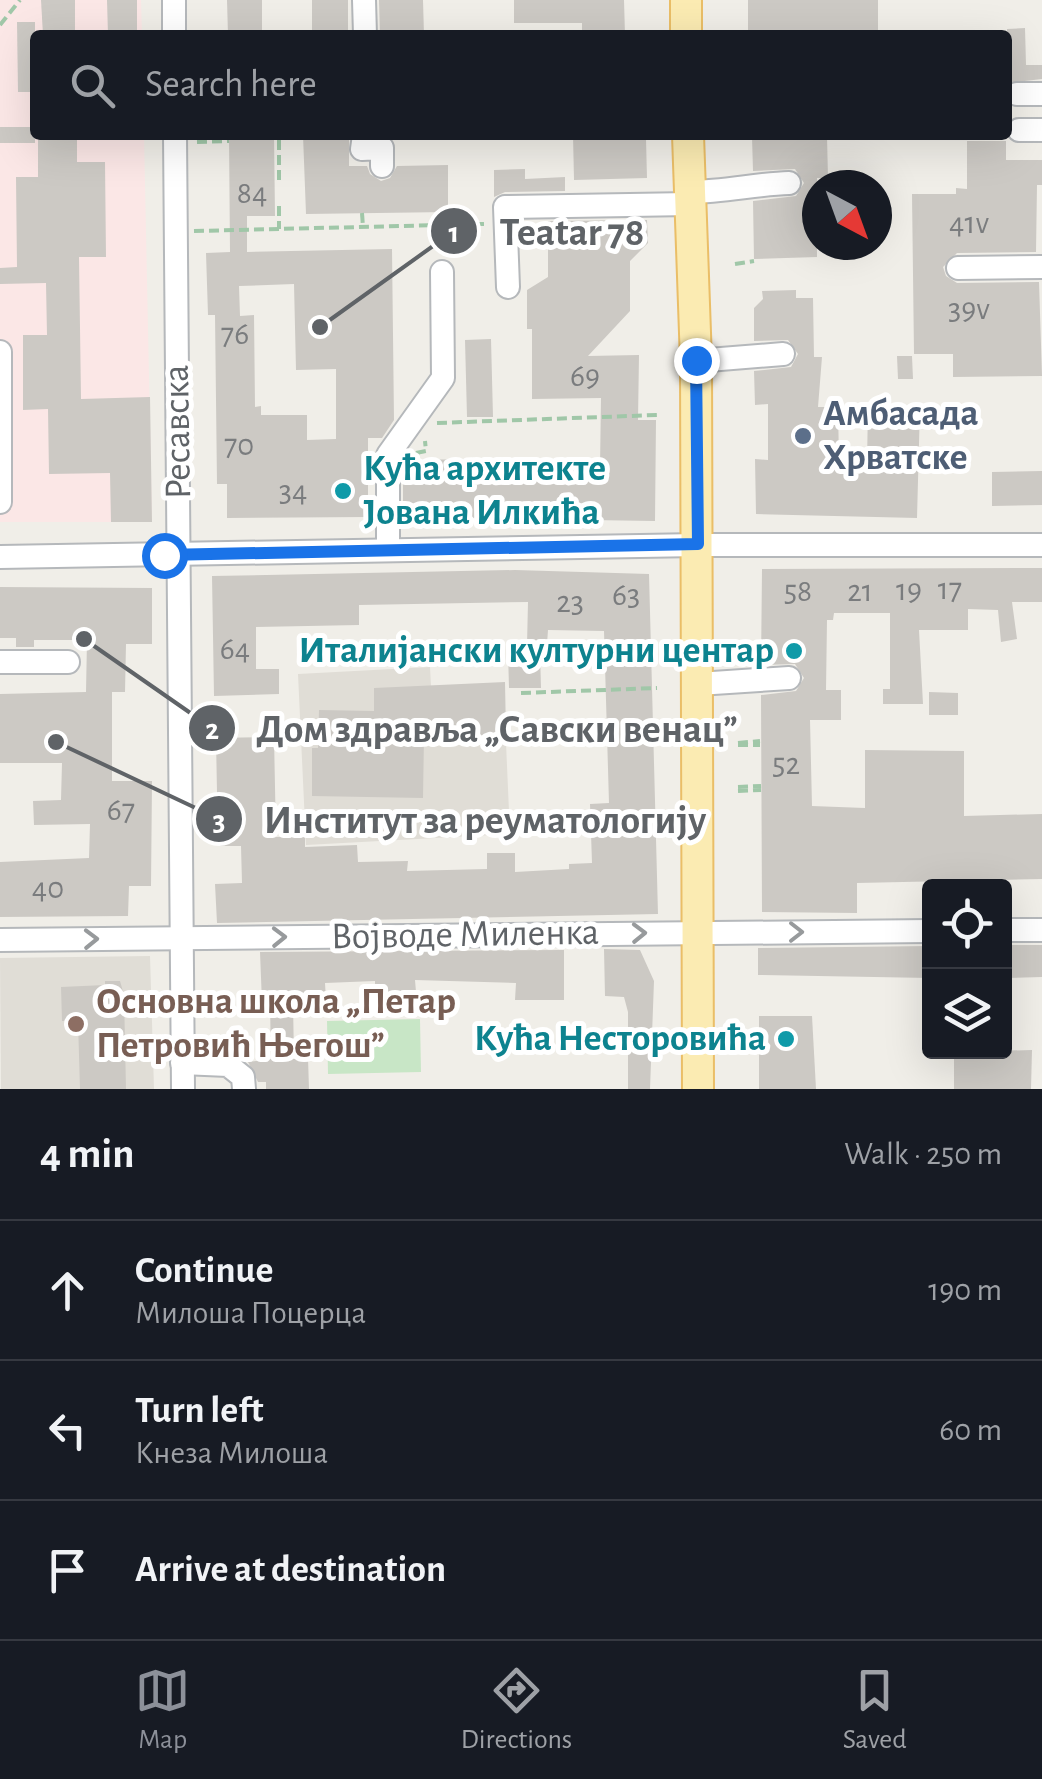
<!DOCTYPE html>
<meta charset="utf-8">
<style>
:root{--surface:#171b24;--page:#242831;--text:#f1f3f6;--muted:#9ea1a6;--line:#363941;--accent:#8c9099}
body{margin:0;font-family:"Alegreya Sans",sans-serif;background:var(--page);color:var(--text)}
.controls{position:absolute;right:30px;bottom:30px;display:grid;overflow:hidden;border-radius:10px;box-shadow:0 10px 40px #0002}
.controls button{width:90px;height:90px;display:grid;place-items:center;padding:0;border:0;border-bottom:2px solid var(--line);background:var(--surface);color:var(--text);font:50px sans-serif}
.compass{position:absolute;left:802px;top:170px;width:90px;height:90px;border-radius:50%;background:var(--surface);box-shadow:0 10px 40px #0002;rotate:139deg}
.stop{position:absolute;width:30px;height:30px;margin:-22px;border:8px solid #1a73e8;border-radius:50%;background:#fff}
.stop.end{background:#1a73e8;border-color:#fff;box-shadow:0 2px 10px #0008}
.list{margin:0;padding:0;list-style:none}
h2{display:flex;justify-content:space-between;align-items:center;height:130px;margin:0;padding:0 40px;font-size:42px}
h2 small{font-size:32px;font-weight:400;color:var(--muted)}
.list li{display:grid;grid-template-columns:65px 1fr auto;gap:30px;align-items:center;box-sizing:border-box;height:140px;padding:0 40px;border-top:2px solid var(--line)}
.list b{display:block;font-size:38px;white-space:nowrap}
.list p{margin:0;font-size:32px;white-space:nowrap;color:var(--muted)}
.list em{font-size:32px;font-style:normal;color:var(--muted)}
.icon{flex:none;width:55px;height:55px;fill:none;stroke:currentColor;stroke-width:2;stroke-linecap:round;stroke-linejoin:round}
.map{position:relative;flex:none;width:1042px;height:1089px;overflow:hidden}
.search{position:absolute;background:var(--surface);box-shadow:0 10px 40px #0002;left:30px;right:30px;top:30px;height:110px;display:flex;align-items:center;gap:25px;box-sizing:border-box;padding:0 35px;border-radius:10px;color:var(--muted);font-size:38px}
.sheet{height:550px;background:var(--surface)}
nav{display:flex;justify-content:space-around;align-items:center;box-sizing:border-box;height:140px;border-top:2px solid var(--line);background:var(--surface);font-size:28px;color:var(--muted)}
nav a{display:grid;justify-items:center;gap:5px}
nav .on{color:var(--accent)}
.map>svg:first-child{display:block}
</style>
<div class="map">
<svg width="1042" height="1089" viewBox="0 0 1042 1089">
<rect width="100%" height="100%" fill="#f0eee8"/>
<g fill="#e0ddd6">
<polygon points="430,667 434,746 506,743 510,834 306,845 298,674"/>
<polygon points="150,956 154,1089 1,1089 0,958"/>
</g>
<polygon fill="#fbe7e6" points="0,0 141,0 142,35 35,35 35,135 144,135 152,522 0,522"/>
<polygon fill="#c8e6c6" points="420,1019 421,1072 328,1074 327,1021"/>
<g fill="#ccc9c4" fill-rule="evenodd">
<polygon points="41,0 75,0 75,35 43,35"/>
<polygon points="107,0 137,0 137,35 108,35"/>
<polygon points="227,0 262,0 262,35 228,35"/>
<rect x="312" y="0" width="36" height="35"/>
<polygon points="379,0 423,0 424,35 380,35"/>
<polygon points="514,0 624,0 625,35 582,35 582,23 514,23"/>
<rect x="748" y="0" width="130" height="35"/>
<polygon points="17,22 35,22 35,92 18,92"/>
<polygon points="1025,28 1026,65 1042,65 1042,79 1007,83 1007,29"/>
<rect x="0" y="127" width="35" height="16"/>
<polygon points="38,135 77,135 77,162 105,162 106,257 79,257 81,399 150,397 152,522 111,522 110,473 49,474 48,409 23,410 23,335 47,335 46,283 0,284 0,268 17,267 16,177 38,177"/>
<path d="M229 135H274L275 216H247V252L392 249 394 420 382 438H368V517L227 518V484H217L215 315H208L206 253 230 252ZM294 284 296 370 336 369V439L307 440V415H261V406L255 407 254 315 240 316 239 286Z"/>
<polygon points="303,135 349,135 349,166 367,166 370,174 381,181 390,178 397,166 448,165 448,212 306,214"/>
<polygon points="573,135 646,139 647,178 574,180"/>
<polygon points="827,136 828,178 817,178 817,257 754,259 753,201 796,196 804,183 795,169 753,171 752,137"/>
<polygon points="967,141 1006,141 1006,160 1042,160 1042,185 1037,185 1036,252 957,253 943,267 946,276 957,283 1039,282 1042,376 953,377 953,354 914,354 912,194 956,194 956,188 967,189"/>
<polygon points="525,169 525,179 565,177 565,191 505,192 494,197 494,170"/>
<polygon points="647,220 648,243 630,261 630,311 588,356 639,355 638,420 656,420 655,521 403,517 403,460 483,459 483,467 600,467 601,398 532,399 532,329 527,329 527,290 548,277 548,221"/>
<polygon points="796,290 796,298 813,298 814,357 822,357 818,407 838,407 839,462 867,462 868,407 920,407 917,518 756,514 755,459 768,460 768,404 755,405 754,371 791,367 798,354 788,340 754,341 754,308 763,299 762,291"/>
<polygon points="491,339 493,417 467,417 465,340"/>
<polygon points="897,356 912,356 913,379 898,379"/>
<polygon points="1042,471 1042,505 992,506 992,472"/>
<polygon points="1042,568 1042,602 1012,602 1017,639 1001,642 998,610 968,609 968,630 919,630 923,704 883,704 883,689 890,689 890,613 834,613 833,620 827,620 826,690 841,690 841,720 810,720 812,806 865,808 865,750 964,751 964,816 1042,814 1042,879 857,883 857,913 762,912 761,695 796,691 804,678 795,664 761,665 762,569"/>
<polygon points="515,570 649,574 658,914 217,923 215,884 242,883 241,846 218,846 216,738 274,737 276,837 305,836 305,847 357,845 358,862 408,861 407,871 487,869 487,853 515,853 515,872 569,869 569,864 592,863 590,804 609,803 604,631 548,630 547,644 527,645 528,602 359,605 359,625 256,627 256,669 279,669 279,694 214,696 212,576"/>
<polygon points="0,587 152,588 152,644 126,644 125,692 112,692 112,781 152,781 151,886 129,886 128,916 0,917 0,862 89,858 90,824 34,825 33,801 61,800 62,763 0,763 0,694 86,692 87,640 34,640 34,647 16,647 16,638 0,638"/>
<polygon points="508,652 540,652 541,688 509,688"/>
<polygon points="505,682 506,735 424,736 423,798 312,796 312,748 318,748 319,710 374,711 374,688"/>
<polygon points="929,692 958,693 958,715 929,715"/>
<polygon points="1004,945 1042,945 1042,977 1004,978"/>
<polygon points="930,946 930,978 758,975 758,948"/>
<polygon points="604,949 640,950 654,981 650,1089 628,1089 628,1012 624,997 605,996"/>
<polygon points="564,950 564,1000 515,1000 516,983 415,980 416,992 375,994 375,981 325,983 326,1000 293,1002 294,1059 308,1058 309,1089 266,1089 266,1082 258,1082 248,1062 271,1059 270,1003 262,1003 260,952"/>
<polygon points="105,981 120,981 124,995 126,1089 80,1089 78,1021 62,1021 61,987 105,985"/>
<polygon points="759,1016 812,1016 816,1089 759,1089"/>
<polygon points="1032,1050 1031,1089 954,1089 954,1052"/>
</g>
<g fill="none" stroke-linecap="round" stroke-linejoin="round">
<g stroke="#b5b8bb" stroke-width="26">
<g id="minor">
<polyline points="174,0 174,35"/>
<polyline points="364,0 365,35"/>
<polyline points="1017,94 1042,94"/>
<polyline points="1019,130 1042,130"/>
<polyline points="175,135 183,1089"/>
<polyline points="364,135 362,149 382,148 382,166"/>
<path d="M690 192C725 192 755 184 789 183"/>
<polyline points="958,268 1042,267"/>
<polyline points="508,287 505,207 690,204"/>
<polyline points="0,352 0,502"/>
<polyline points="696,361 783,354"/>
<polyline points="388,548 388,455 443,378 442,272"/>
<polyline points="0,557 698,545 1042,545"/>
<polyline points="0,662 68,662"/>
<polyline points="698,684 789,678"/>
<polyline points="1004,930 1042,930"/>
<polyline points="0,940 930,931"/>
<polyline points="182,1063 228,1065 243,1077 244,1089"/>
</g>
</g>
<g stroke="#eabe67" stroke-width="34">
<g id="major">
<polyline points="686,0 686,35"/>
<polyline points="688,135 696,361 698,1089"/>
</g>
</g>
<g stroke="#a0c7a8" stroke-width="4" stroke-dasharray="10 5" stroke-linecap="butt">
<polyline points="0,25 20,0"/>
<polyline points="279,140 279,180"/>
<polyline points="197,142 229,141"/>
<polyline points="279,206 279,229"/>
<polyline points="362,213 363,227"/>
<polyline points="194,231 484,224"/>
<polyline points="735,264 754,261"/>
<polyline points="437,423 657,415"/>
<polyline points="416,453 426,451 425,441"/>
<polyline points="521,693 657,688"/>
<polyline points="738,743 760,741"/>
<polyline points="738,745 760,745"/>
<polyline points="738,787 761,786"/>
<polyline points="738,791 761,790"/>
</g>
<use href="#minor" stroke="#fff" stroke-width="22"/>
<use href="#major" stroke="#fbebb2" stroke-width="30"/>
</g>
<defs><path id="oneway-chevron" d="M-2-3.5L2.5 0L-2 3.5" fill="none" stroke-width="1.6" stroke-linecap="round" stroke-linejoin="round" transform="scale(2.5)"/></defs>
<g stroke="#979a9c">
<use href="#oneway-chevron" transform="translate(796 932)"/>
<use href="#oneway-chevron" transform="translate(639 933) rotate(-1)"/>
<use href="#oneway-chevron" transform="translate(279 937) rotate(-1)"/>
<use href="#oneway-chevron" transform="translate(91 939) rotate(-1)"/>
</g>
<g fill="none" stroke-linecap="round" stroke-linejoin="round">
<polyline stroke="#1a73e8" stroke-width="12" points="164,555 698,544 696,360"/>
</g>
<circle fill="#5c6f8a" stroke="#fff" stroke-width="4" cx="803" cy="436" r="10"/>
<g fill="#0f9aa8" stroke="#fff" stroke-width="4">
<circle cx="343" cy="491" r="10"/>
<circle cx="794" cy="651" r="10"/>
<circle cx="786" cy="1039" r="10"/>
</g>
<circle fill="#8d6e63" stroke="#fff" stroke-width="4" cx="76" cy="1024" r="10"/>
<g text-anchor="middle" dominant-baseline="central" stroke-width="10" stroke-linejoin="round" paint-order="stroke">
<g font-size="32" fill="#7a7c7e">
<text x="252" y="193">84</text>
<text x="969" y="223">41v</text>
<text x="969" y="309">39v</text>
<text x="235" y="334">76</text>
<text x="585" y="376">69</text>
<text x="239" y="445">70</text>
<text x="293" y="491">34</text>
<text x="950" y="589">17</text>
<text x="909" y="590">19</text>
<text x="798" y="591">58</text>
<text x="860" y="591">21</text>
<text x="626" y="595">63</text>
<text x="570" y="602">23</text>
<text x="235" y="649">64</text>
<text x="786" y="764">52</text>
<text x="121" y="810">67</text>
<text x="48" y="888">40</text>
</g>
<g font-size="38" font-weight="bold" fill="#4e5e75" stroke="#fff" text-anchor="start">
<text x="823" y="414">Амбасада<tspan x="823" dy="44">Хрватске</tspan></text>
</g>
<g font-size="38" fill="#5f6367" stroke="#fff">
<text transform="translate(178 432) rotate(-91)">Ресавска</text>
<text transform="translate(465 935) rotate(-1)">Војводе Миленка</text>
</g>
<g font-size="38" font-weight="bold" fill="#0d838f" stroke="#fff" text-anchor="end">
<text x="363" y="469" text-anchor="start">Кућа архитекте<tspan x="363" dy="44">Јована Илкића</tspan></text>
<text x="774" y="651">Италијански културни центар</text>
<text x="766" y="1039">Кућа Несторовића</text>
</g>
<g font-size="38" font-weight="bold" fill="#785e54" stroke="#fff" text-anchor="start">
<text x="96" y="1002">Основна школа „Петар<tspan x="96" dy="44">Петровић Његош”</tspan></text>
</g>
</g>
<path fill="none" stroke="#5f6367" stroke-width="4" d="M320 327L454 231M84 639L212 728M56 742L219 819"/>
<g fill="#5f6367" stroke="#fff" stroke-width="4">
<circle cx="320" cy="327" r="10"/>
<circle cx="84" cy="639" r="10"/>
<circle cx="56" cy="742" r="10"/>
<circle cx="454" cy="231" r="25"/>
<circle cx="212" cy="728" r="25"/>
<circle cx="219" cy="819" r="25"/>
</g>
<g font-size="30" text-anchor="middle" font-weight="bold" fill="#fff">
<text x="454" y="242">1</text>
<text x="212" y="739">2</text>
<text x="219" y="830">3</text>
</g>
<g font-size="40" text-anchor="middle" font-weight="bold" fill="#5f6367" stroke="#fff" stroke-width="10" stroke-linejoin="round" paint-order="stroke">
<text x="572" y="245">Teatar 78</text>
<text x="497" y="742">Дом здравља „Савски венац”</text>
<text x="485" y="833">Институт за реуматологију</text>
</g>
</svg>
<div class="controls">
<button><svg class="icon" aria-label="locate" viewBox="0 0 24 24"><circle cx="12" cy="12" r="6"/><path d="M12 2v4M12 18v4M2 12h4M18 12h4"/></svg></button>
<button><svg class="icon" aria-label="layers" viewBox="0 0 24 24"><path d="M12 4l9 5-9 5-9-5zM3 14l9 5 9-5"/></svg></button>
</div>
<svg class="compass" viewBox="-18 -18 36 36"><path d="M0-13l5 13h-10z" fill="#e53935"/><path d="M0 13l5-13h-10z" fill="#9ea1a6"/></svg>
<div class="stop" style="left:164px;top:555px"></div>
<div class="stop end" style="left:696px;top:360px"></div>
<div class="search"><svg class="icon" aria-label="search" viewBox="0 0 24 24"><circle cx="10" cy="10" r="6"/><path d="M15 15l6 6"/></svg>Search here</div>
</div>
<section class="sheet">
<h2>4 min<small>Walk · 250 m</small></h2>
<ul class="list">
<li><svg class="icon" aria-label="ahead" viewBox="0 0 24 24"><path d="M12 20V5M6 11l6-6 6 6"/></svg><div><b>Continue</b><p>Милоша Поцерца</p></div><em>190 m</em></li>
<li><svg class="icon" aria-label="left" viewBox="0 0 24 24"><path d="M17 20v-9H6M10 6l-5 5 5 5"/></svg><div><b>Turn left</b><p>Кнеза Милоша</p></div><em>60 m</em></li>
<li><svg class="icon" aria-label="arrive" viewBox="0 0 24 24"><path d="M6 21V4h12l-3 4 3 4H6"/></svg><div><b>Arrive at destination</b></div></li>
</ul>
</section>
<nav>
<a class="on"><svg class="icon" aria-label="map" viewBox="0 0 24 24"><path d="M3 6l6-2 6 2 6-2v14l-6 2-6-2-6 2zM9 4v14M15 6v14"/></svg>Map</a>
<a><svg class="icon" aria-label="directions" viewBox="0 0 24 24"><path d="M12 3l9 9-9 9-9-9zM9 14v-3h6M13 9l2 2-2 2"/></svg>Directions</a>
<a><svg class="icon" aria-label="saved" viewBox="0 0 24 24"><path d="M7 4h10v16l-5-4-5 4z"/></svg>Saved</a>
</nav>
